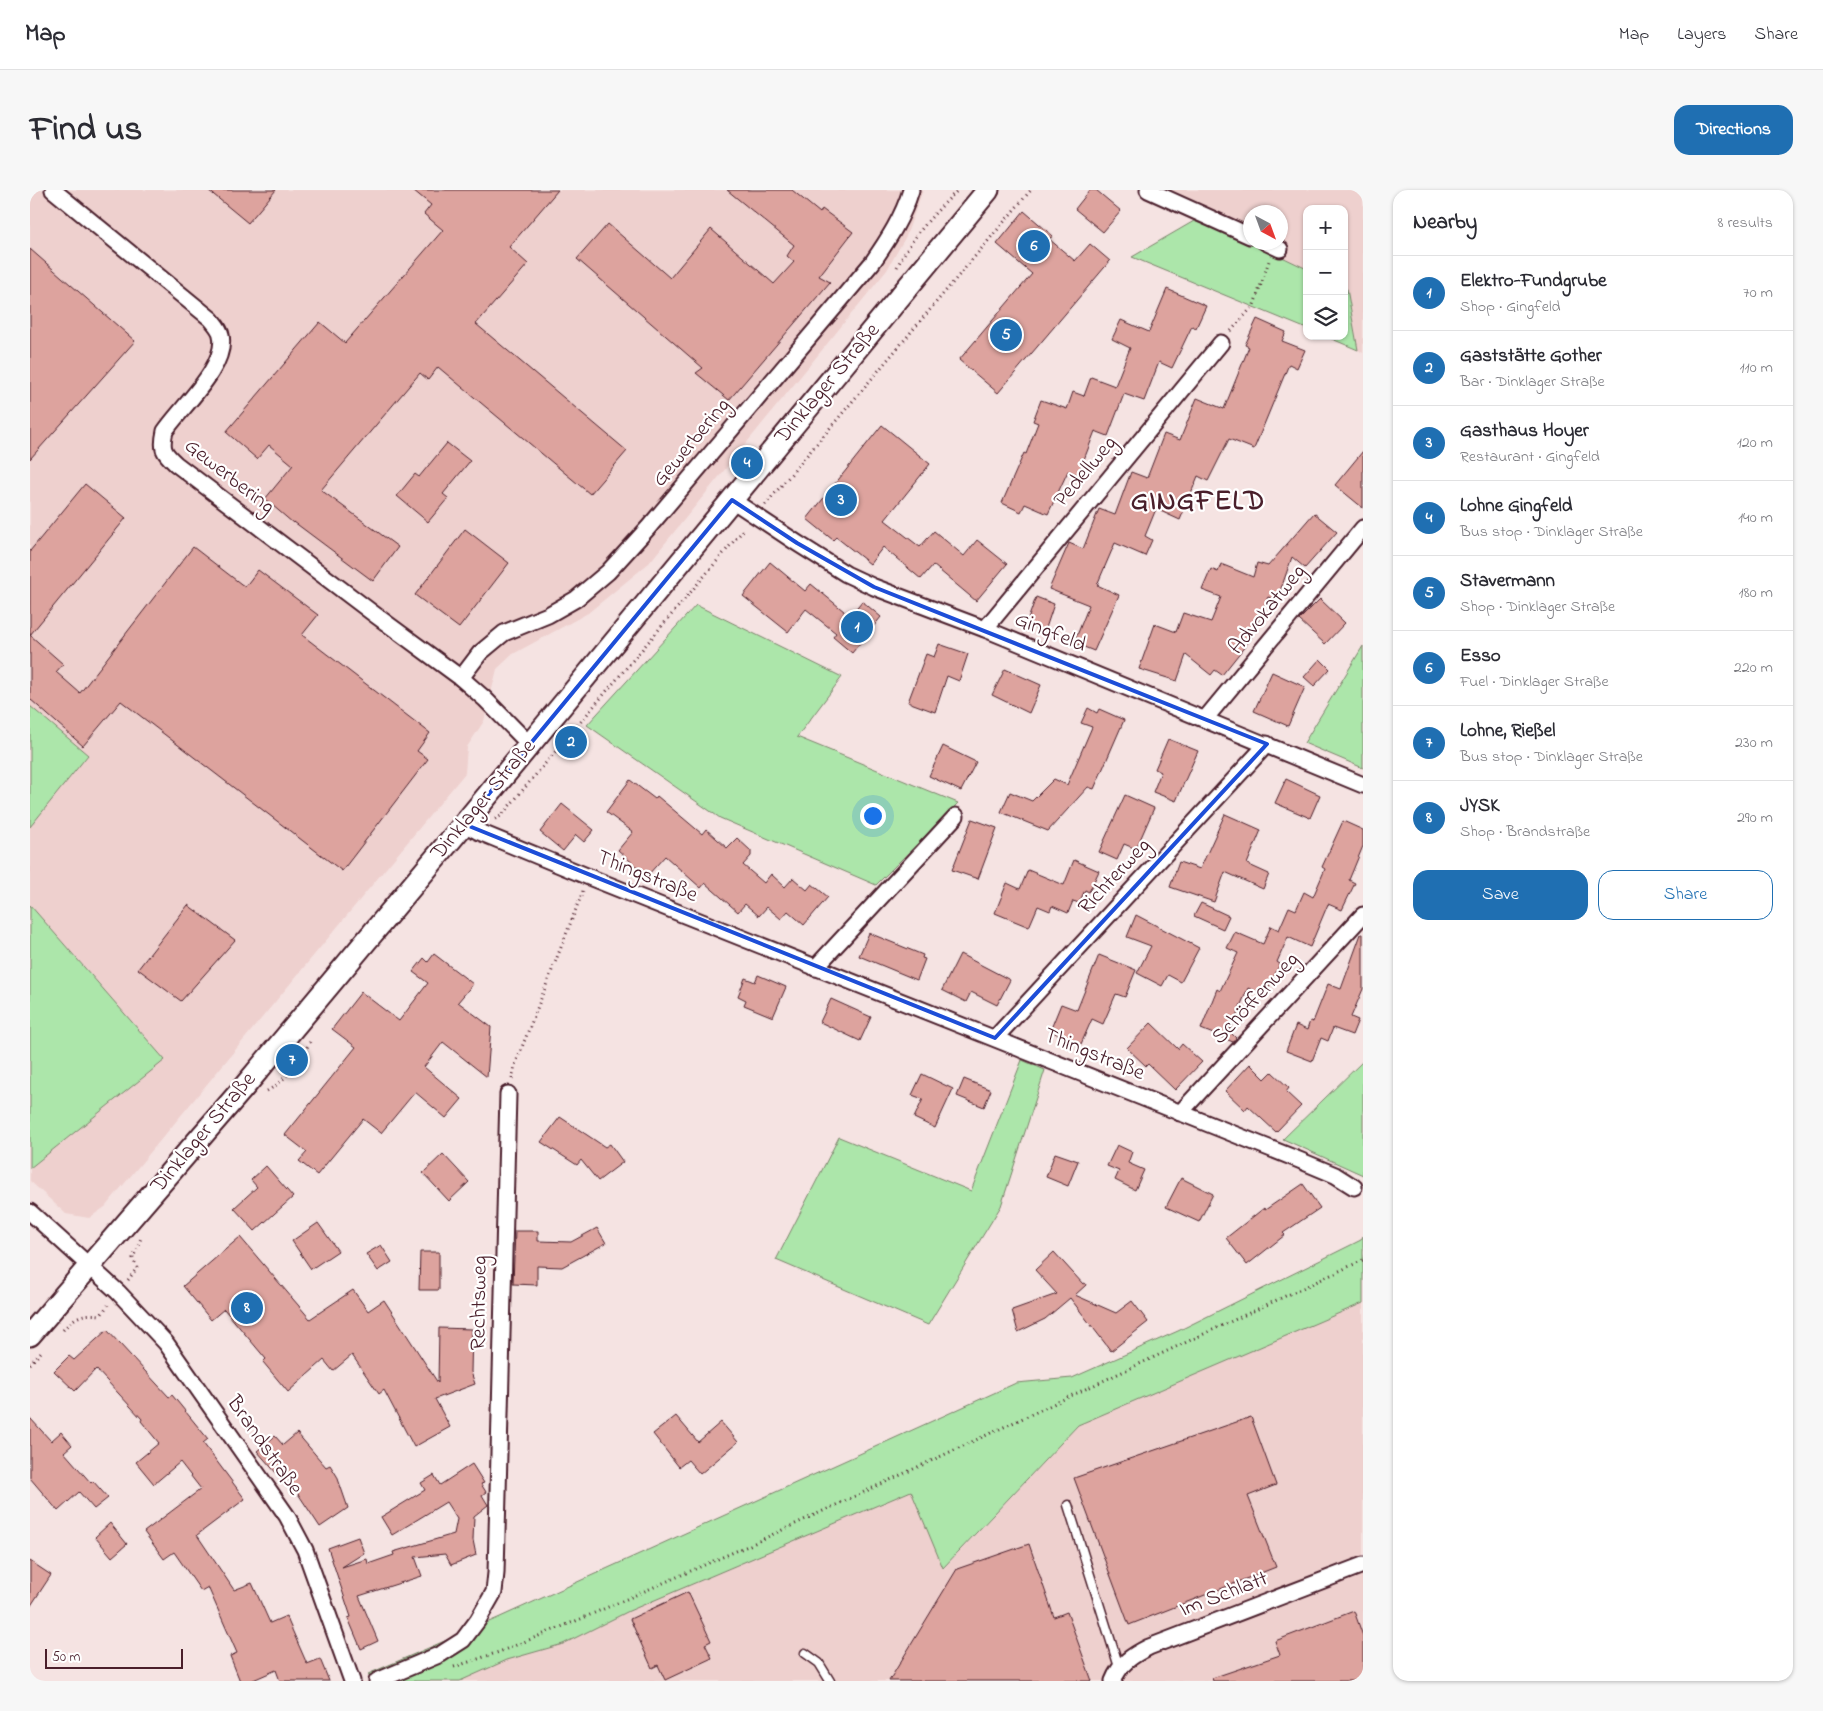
<!DOCTYPE html>
<meta charset="utf-8">
<style>
:root{--surface:#fff;--page:#f7f7f7;--text:#2b2b33;--muted:#7c7c81;--line:#e1e1e2;--accent:#1f6fb2}
body{margin:0;font-family:"Indie Flower",sans-serif;background:var(--page);color:var(--text)}
.controls{position:absolute;right:15px;top:15px;display:grid;overflow:hidden;border-radius:10px;box-shadow:0 1px 4px #0004}
.controls button{width:45px;height:45px;display:grid;place-items:center;padding:0;border:0;border-bottom:1px solid var(--line);background:var(--surface);color:var(--text);font:25px sans-serif}
.compass{position:absolute;left:1213px;top:15px;width:45px;height:45px;border-radius:50%;background:var(--surface);box-shadow:0 1px 4px #0004;rotate:139deg}
.scale{position:absolute;left:15px;bottom:12px;width:138px;box-sizing:border-box;padding-left:5px;border:2px solid #4a1f2b;border-top:0;font-size:14px;line-height:18px;white-space:nowrap;color:#4a1f2b;-webkit-text-stroke:4px #fff;paint-order:stroke}
.you{position:absolute;left:842px;top:625px;width:18px;height:18px;margin:-12px;border:4px solid #fff;border-radius:50%;background:#1a73e8;box-shadow:0 0 0 8px #1a73e833}
.badge{display:grid;place-items:center;width:32px;height:32px;border-radius:50%;background:var(--accent);color:#fff;font-size:16px;font-weight:700}
.pin{position:absolute;translate:-50% -50%;border:2px solid #fff;box-shadow:0 1px 5px #0006}
.list{margin:0;padding:0;list-style:none}
h2{display:flex;justify-content:space-between;align-items:center;height:65px;margin:0;padding:0 20px;font-size:21px}
h2 small{font-size:16px;font-weight:400;color:var(--muted)}
.list li{display:grid;grid-template-columns:32px 1fr auto;gap:15px;align-items:center;box-sizing:border-box;height:75px;padding:0 20px;border-top:1px solid var(--line)}
.list b{display:block;font-size:19px;white-space:nowrap}
.list p{margin:0;font-size:16px;white-space:nowrap;color:var(--muted)}
.list em{font-size:16px;font-style:normal;color:var(--muted)}
.actions{display:flex;gap:10px;padding:15px 20px}
.actions a{flex:1;padding:11px 0;border:1px solid var(--accent);border-radius:15px;text-align:center;font-size:18px;color:var(--accent)}
.actions .main{background:var(--accent);color:#fff}
.icon{flex:none;width:28px;height:28px;fill:none;stroke:currentColor;stroke-width:2;stroke-linecap:round;stroke-linejoin:round}
.map{position:relative;flex:none;width:1333px;height:1491px;overflow:hidden;border-radius:15px}
header{display:flex;align-items:center;gap:30px;box-sizing:border-box;height:70px;padding:0 25px;background:var(--surface);border-bottom:1px solid var(--line)}
header strong{font-size:24px}
nav{display:flex;gap:28px;margin-inline-start:auto;font-size:18px}
.intro{display:flex;align-items:center;justify-content:space-between;box-sizing:border-box;height:120px;padding:0 30px}
h1{margin:0;font-size:35px}
.button{padding:12px 22px;border-radius:15px;background:var(--accent);color:#fff;font-size:18px;font-weight:700}
main{display:flex;gap:30px;padding:0 30px}
aside{flex:1;background:var(--surface);border-radius:15px;box-shadow:0 1px 4px #0004}
.map>svg:first-child{display:block}
</style>
<header>
<strong>Map</strong>
<nav><a>Map</a><a>Layers</a><a>Share</a></nav>
</header>
<div class="intro"><h1>Find us</h1><a class="button">Directions</a></div>
<main>
<div class="map">
<svg width="1333" height="1491" viewBox="0 0 1333 1491">
<rect width="100%" height="100%" fill="#f5e3e2"/>
<filter id="ink" filterUnits="userSpaceOnUse"><feTurbulence type="fractalNoise" baseFrequency=".02" numOctaves="2"/><feDisplacementMap in="SourceGraphic" scale="10" xChannelSelector="R" yChannelSelector="G"/><feConvolveMatrix kernelMatrix="1 2 1 2 8 2 1 2 1" color-interpolation-filters="sRGB"/></filter>
<g filter="url(#ink)">
<g fill="#eed0ce" fill-rule="evenodd">
<polygon points="0,0 893,0 876,46 857,80 619,373 558,423 483,464 467,479 454,531 437,557 435,583 75,1017 59,1028 36,1024 0,991 0,978 135,870 0,715 0,637 58,565 0,516"/>
<path d="M1136 0H1333V163L1328 160 1317 99 1314 97V19H1277V79L1246 64 1164 31 1169 18ZM1220 22H1250V52H1220Z"/>
<polygon points="1333,1113 1333,1491 430,1491 477,1470 533,1454 599,1421 881,1301 914,1378 1048,1235"/>
</g>
<g fill="#ace6aa" stroke="#7b826a">
<polygon points="1164,31 1246,64 1277,79 1277,139 1102,67"/>
<polygon points="1314,97 1317,99 1328,160 1295,146 1314,146"/>
<polygon points="666,415 812,487 767,547 928,613 846,695 690,628 557,535"/>
<polygon points="1333,456 1333,578 1274,553"/>
<polygon points="0,516 58,565 0,637"/>
<polygon points="0,715 135,870 0,978"/>
<polygon points="992,870 1015,880 971,1016 898,1135 746,1070 809,947 941,1001"/>
<polygon points="1333,871 1333,985 1253,949"/>
<polygon points="1333,1046 1333,1113 1048,1235 913,1378 881,1301 599,1421 533,1454 477,1470 430,1491 341,1491 338,1484 468,1428 986,1193 1042,1188 1148,1141 1331,1050"/>
</g>
<g fill="#dda39e" stroke="#4a1f2b">
<polygon points="178,0 246,0 218,33"/>
<polygon points="383,0 528,0 479,57 498,74 446,134 597,261 560,304 408,177 398,190 390,183 291,300 368,357 343,391 264,332 263,333 235,309 263,275 239,255 227,269 196,242 290,132 315,153 413,40 394,24 401,15"/>
<polygon points="697,0 762,0 790,23 792,19 823,42 789,86 800,92 699,210 666,183 673,178 547,69 578,34 640,88 681,39 744,94 764,72 757,66 764,55"/>
<polygon points="1060,0 1066,0 1091,21 1073,42 1045,19"/>
<polygon points="994,21 1023,46 1019,49 1045,71 1060,54 1080,71 968,203 929,170 1002,84 967,54"/>
<polygon points="0,59 105,151 0,269"/>
<polygon points="1137,99 1176,116 1166,138 1162,136 1142,178 1129,172 1114,211 1094,204 1078,246 1065,241 1048,285 1038,281 1018,324 995,314 991,322 972,313 994,263 996,264 1008,233 1003,231 1011,210 1037,219 1043,202 1054,206 1061,187 1085,196 1100,158 1082,149 1091,130 1119,142"/>
<polygon points="1227,129 1256,142 1252,151 1275,160 1267,178 1259,174 1224,259 1199,249 1178,291 1168,286 1150,330 1126,319 1115,346 1122,350 1115,366 1085,353 1067,395 1089,405 1064,461 1044,453 1059,415 1019,399 1039,353 1053,359 1069,319 1085,325 1101,282 1117,288 1134,244 1150,250 1167,208 1194,219 1219,157 1215,155"/>
<polygon points="852,235 900,274 855,330 890,357 904,341 934,366 947,350 977,374 946,411 903,375 891,389 853,357 840,374 806,347 803,350 777,329"/>
<polygon points="417,253 440,271 413,304 418,308 398,332 367,306 385,284 389,287"/>
<polygon points="1333,261 1333,318 1305,295"/>
<polygon points="55,294 96,328 0,445 0,361"/>
<polygon points="1284,323 1307,342 1275,378 1262,367 1247,410 1238,407 1220,450 1192,485 1185,480 1181,485 1156,465 1147,491 1109,479 1125,434 1146,442 1153,423 1181,432 1191,407 1172,400 1181,379 1188,382 1191,374 1223,387 1227,373 1238,376"/>
<polygon points="435,339 479,373 429,438 385,405"/>
<polygon points="163,357 215,397 228,380 288,425 272,445 400,543 387,561 398,569 312,681 91,511 53,556 0,509 0,445 33,474 26,482 50,503"/>
<polygon points="740,372 775,401 781,394 820,426 832,411 851,427 822,463 803,447 806,443 776,419 758,442 713,406"/>
<polygon points="1006,407 1024,414 1015,441 996,435"/>
<polygon points="1290,409 1315,433 1295,454 1269,430"/>
<polygon points="909,454 938,464 929,491 917,486 905,522 878,512 896,464 904,467"/>
<polygon points="1290,469 1300,479 1284,496 1274,487"/>
<polygon points="975,479 1011,495 999,523 962,505"/>
<polygon points="1242,482 1275,497 1258,536 1224,521"/>
<polygon points="1058,518 1067,523 1069,519 1094,530 1064,599 1058,597 1018,641 971,622 980,602 1002,611 1024,589 1037,595 1062,537 1051,533"/>
<polygon points="1138,549 1168,561 1146,611 1123,602 1131,582 1125,579"/>
<polygon points="913,556 946,572 931,601 899,586"/>
<polygon points="1256,589 1290,605 1280,628 1245,613"/>
<polygon points="600,590 625,609 627,606 672,644 676,639 697,658 707,648 721,661 721,666 713,675 734,693 741,684 755,697 763,688 777,700 782,694 798,707 774,735 758,721 751,729 737,717 729,726 715,714 708,722 675,693 671,698 635,666 617,686 588,660 603,642 576,622"/>
<polygon points="1095,605 1124,618 1106,659 1094,654 1087,670 1069,662"/>
<polygon points="532,614 564,640 554,652 546,645 533,661 510,642"/>
<polygon points="1195,624 1231,640 1217,674 1239,684 1233,699 1195,682 1184,712 1140,697 1149,672 1170,679"/>
<polygon points="942,629 967,638 948,689 922,680"/>
<polygon points="1313,631 1333,640 1333,656 1319,690 1325,693 1312,720 1298,714 1280,757 1258,747 1247,772 1250,774 1235,805 1218,798 1200,840 1196,838 1206,848 1203,852 1171,839 1187,799 1190,801 1208,763 1197,758 1205,742 1233,754 1241,736 1249,740 1259,717 1266,720 1274,702 1283,707 1295,679 1292,677"/>
<polygon points="1044,670 1069,681 1059,702 1055,700 1049,713 1043,711 1038,723 1022,716 1020,721 1008,716 999,737 965,723 977,693 990,699 998,680 1034,695"/>
<polygon points="1171,713 1199,726 1193,739 1164,726"/>
<polygon points="158,715 205,750 151,811 108,779"/>
<polygon points="1106,725 1169,758 1151,792 1138,785 1132,796 1107,783 1121,756 1097,747"/>
<polygon points="839,743 893,765 892,768 895,769 887,790 829,766"/>
<polygon points="1331,744 1333,744 1333,799 1321,827 1328,830 1322,845 1303,838 1298,851 1291,848 1282,871 1256,861 1266,835 1277,840 1280,831 1283,832 1298,794 1311,799"/>
<polygon points="404,764 443,794 428,812 461,837 457,887 413,852 394,877 432,909 416,928 385,902 351,943 333,929 287,985 269,971 277,962 255,945 326,857 302,839 331,802 369,831 398,793 383,782 394,768 398,772"/>
<polygon points="930,764 980,790 967,815 941,802 936,812 912,800"/>
<polygon points="1069,765 1106,780 1095,807 1086,804 1073,834 1062,829 1051,854 1020,841 1031,814 1047,820"/>
<polygon points="728,785 756,797 743,827 714,815 716,810 708,806 715,788 725,792"/>
<polygon points="801,809 841,827 830,851 790,832"/>
<polygon points="1121,833 1148,859 1152,854 1172,872 1145,900 1118,874 1116,876 1097,858"/>
<polygon points="1220,874 1235,889 1242,882 1259,898 1256,902 1271,916 1246,942 1218,916 1215,920 1195,901"/>
<polygon points="892,884 923,899 905,938 884,928 893,909 882,905"/>
<polygon points="934,889 961,900 954,917 927,906"/>
<polygon points="530,927 575,957 580,954 593,972 568,991 551,970 547,975 511,952"/>
<polygon points="1087,955 1102,962 1098,973 1114,980 1105,1000 1085,990 1089,981 1077,976"/>
<polygon points="1025,963 1048,971 1038,996 1016,987"/>
<polygon points="413,964 439,992 419,1011 393,983"/>
<polygon points="236,976 263,1007 225,1041 204,1018 227,997 221,990"/>
<polygon points="1151,988 1183,1004 1169,1032 1136,1017"/>
<polygon points="1273,994 1290,1018 1253,1043 1255,1045 1217,1075 1196,1048 1234,1018 1235,1020"/>
<polygon points="288,1033 308,1061 281,1079 262,1051"/>
<polygon points="567,1038 576,1053 532,1077 507,1076 507,1095 483,1094 485,1041 508,1041 508,1051 541,1052"/>
<polygon points="210,1047 280,1129 323,1100 338,1121 354,1110 408,1193 409,1138 442,1139 441,1182 445,1194 405,1209 420,1237 384,1257 354,1200 349,1204 322,1165 303,1181 294,1170 258,1202 233,1172 236,1169 194,1119 181,1130 153,1096"/>
<polygon points="351,1055 362,1072 348,1081 336,1064"/>
<polygon points="390,1062 409,1062 409,1100 389,1100"/>
<polygon points="1024,1062 1053,1094 1055,1093 1056,1095 1045,1105 1086,1123 1102,1111 1118,1132 1081,1161 1040,1108 1015,1129 988,1142 982,1120 1027,1104 1005,1080"/>
<polygon points="77,1140 139,1207 142,1205 178,1249 173,1253 215,1309 167,1345 204,1400 222,1393 240,1433 256,1426 277,1474 290,1469 299,1491 250,1491 246,1480 221,1491 210,1491 200,1466 207,1463 178,1397 171,1401 144,1362 134,1369 114,1342 171,1299 150,1272 124,1294 106,1272 129,1253 111,1231 112,1229 66,1179 45,1201 24,1181 39,1166 44,1170"/>
<polygon points="646,1226 668,1252 691,1232 708,1252 670,1284 658,1270 649,1277 623,1244"/>
<polygon points="1221,1227 1246,1295 1218,1306 1246,1377 1099,1435 1044,1288"/>
<polygon points="0,1228 21,1251 31,1242 42,1255 34,1262 61,1293 63,1291 78,1308 64,1319 49,1302 28,1321 0,1288"/>
<polygon points="267,1243 296,1277 300,1275 307,1286 318,1318 290,1337 253,1281 248,1285 227,1261 245,1246 253,1255"/>
<polygon points="442,1274 454,1293 451,1294 456,1302 452,1305 458,1315 444,1326 443,1350 446,1365 421,1375 415,1364 385,1367 392,1386 329,1406 348,1451 331,1459 318,1428 321,1427 298,1358 328,1347 334,1363 312,1377 337,1369 338,1374 364,1365 363,1362 424,1344 427,1329 416,1312 362,1345 351,1327 395,1300 391,1293 404,1285 410,1295"/>
<polygon points="80,1333 97,1354 82,1367 65,1347"/>
<polygon points="999,1354 1024,1427 1037,1422 1062,1491 859,1491 927,1379"/>
<polygon points="0,1371 21,1385 0,1417"/>
<polygon points="658,1402 681,1451 675,1454 682,1468 635,1490 628,1475 622,1478 600,1429"/>
<polygon points="1324,1421 1333,1446 1333,1491 1183,1491 1182,1488 1250,1465 1245,1451"/>
</g>
<g fill="none" stroke-linecap="round" stroke-linejoin="round">
<g stroke="#4a1f2b" stroke-width="11">
<g id="service">
<polyline points="1038,1315 1089,1477"/>
<polyline points="775,1463 789,1473 800,1491"/>
</g>
</g>
<g stroke="#4a1f2b" stroke-width="19">
<g id="minor">
<path d="M23 0 181 129C184 133 190 139 191 145 198 176 152 216 135 241 131 259 133 262 146 274L344 424 431 488 450 463 474 443 518 425 546 409 578 382 618 338 842 73C858 50 873 27 881 0"/>
<polyline points="1118,0 1220,46"/>
<polyline points="1235,52 1250,59"/>
<polyline points="702,310 767,353 816,384 844,397 955,439 1333,595"/>
<polyline points="955,439 1191,153"/>
<polyline points="431,488 455,509 500,555"/>
<polyline points="1175,529 1333,338"/>
<polyline points="434,634 447,641 559,687 1269,970 1305,985 1324,997"/>
<polyline points="785,778 926,626"/>
<polyline points="965,848 1237,554"/>
<polyline points="1150,923 1333,725"/>
<polyline points="0,1022 88,1102 136,1153 257,1326 275,1360 322,1491"/>
<polyline points="347,1491 411,1464 433,1450 448,1430 464,1402 466,1383 478,904"/>
<path d="M1083 1491C1090 1473 1103 1465 1119 1457L1333 1375"/>
</g>
</g>
<g stroke="#4a1f2b" stroke-width="25">
<polyline id="secondary" points="0,1145 214,897 434,634 958,0"/>
</g>
<g stroke="#4a1f2b" stroke-width="3" stroke-dasharray="1 4" stroke-linecap="butt">
<path d="M867 77C882 47 904 23 928 0"/>
<polyline points="1201,141 1224,115 1239,71"/>
<polyline points="735,315 1001,0"/>
<polyline points="465,629 471,626 492,601 715,338"/>
<polyline points="482,889 485,875 553,701"/>
<path d="M237 901C257 890 271 869 281 850"/>
<polyline points="98,1090 107,1078 103,1068 111,1048"/>
<path d="M33 1140C46 1126 51 1123 71 1125L78 1115"/>
<polyline points="0,1174 11,1162"/>
<polyline points="424,1477 469,1462 553,1428 720,1355 1333,1070"/>
</g>
<use href="#service" stroke="#fff" stroke-width="8"/>
<use href="#minor" stroke="#fff" stroke-width="15"/>
<use href="#secondary" stroke="#fff" stroke-width="21"/>
</g>
</g>
<path fill="none" stroke="#1d4ed8" stroke-width="4" stroke-linejoin="round" d="M702 310 767 353 844 397 1237 554 965 848 434 634Z"/>
<g text-anchor="middle" dominant-baseline="central" stroke-width="4.5" stroke-linejoin="round" paint-order="stroke">
<g font-size="22" fill="#4a1f2b" stroke="#fff">
<text transform="translate(798 194) rotate(-50)">Dinklager Straße</text>
<text transform="translate(662 253) rotate(-50)">Gewerbering</text>
<text transform="translate(1056 282) rotate(-50)">Pedellweg</text>
<text transform="translate(199 287) rotate(38)">Gewerbering</text>
<text transform="translate(1238 420) rotate(-51)">Advokatweg</text>
<text transform="translate(1020 443) rotate(22)">Gingfeld</text>
<text transform="translate(454 610) rotate(-50)">Dinklager Straße</text>
<text transform="translate(617 687) rotate(22)">Thingstraße</text>
<text transform="translate(1085 687) rotate(-47)">Richterweg</text>
<text transform="translate(1226 809) rotate(-47)">Schöffenweg</text>
<text transform="translate(1064 865) rotate(22)">Thingstraße</text>
<text transform="translate(174 943) rotate(-50)">Dinklager Straße</text>
<text transform="translate(450 1113) rotate(-89)">Rechtsweg</text>
<text transform="translate(234 1256) rotate(55)">Brandstraße</text>
<text transform="translate(1194 1405) rotate(-21)">Im Schlatt</text>
</g>
<g font-size="28" font-weight="bold" letter-spacing="1" fill="#4a1f2b" stroke="#fff">
<text x="1168" y="312">GINGFELD</text>
</g>
</g>
</svg>
<div class="controls">
<button>+</button>
<button>−</button>
<button><svg class="icon" aria-label="layers" viewBox="0 0 24 24"><path d="M12 4l9 5-9 5-9-5zM3 14l9 5 9-5"/></svg></button>
</div>
<svg class="compass" viewBox="-18 -18 36 36"><path d="M0-13l5 13h-10z" fill="#e53935"/><path d="M0 13l5-13h-10z" fill="#7c7c81"/></svg>
<div class="scale">50 m</div>
<div class="you"></div>
<div class="pin badge" style="left:827px;top:437px">1</div>
<div class="pin badge" style="left:541px;top:552px">2</div>
<div class="pin badge" style="left:811px;top:310px">3</div>
<div class="pin badge" style="left:717px;top:273px">4</div>
<div class="pin badge" style="left:976px;top:145px">5</div>
<div class="pin badge" style="left:1004px;top:56px">6</div>
<div class="pin badge" style="left:262px;top:870px">7</div>
<div class="pin badge" style="left:217px;top:1118px">8</div>
</div>
<aside>
<h2>Nearby<small>8 results</small></h2>
<ul class="list">
<li><span class="badge">1</span><div><b>Elektro-Fundgrube</b><p>Shop · Gingfeld</p></div><em>70 m</em></li>
<li><span class="badge">2</span><div><b>Gaststätte Gother</b><p>Bar · Dinklager Straße</p></div><em>110 m</em></li>
<li><span class="badge">3</span><div><b>Gasthaus Hoyer</b><p>Restaurant · Gingfeld</p></div><em>120 m</em></li>
<li><span class="badge">4</span><div><b>Lohne Gingfeld</b><p>Bus stop · Dinklager Straße</p></div><em>140 m</em></li>
<li><span class="badge">5</span><div><b>Stavermann</b><p>Shop · Dinklager Straße</p></div><em>180 m</em></li>
<li><span class="badge">6</span><div><b>Esso</b><p>Fuel · Dinklager Straße</p></div><em>220 m</em></li>
<li><span class="badge">7</span><div><b>Lohne, Rießel</b><p>Bus stop · Dinklager Straße</p></div><em>230 m</em></li>
<li><span class="badge">8</span><div><b>JYSK</b><p>Shop · Brandstraße</p></div><em>290 m</em></li>
</ul>
<div class="actions"><a class="main">Save</a><a>Share</a></div>
</aside>
</main>
